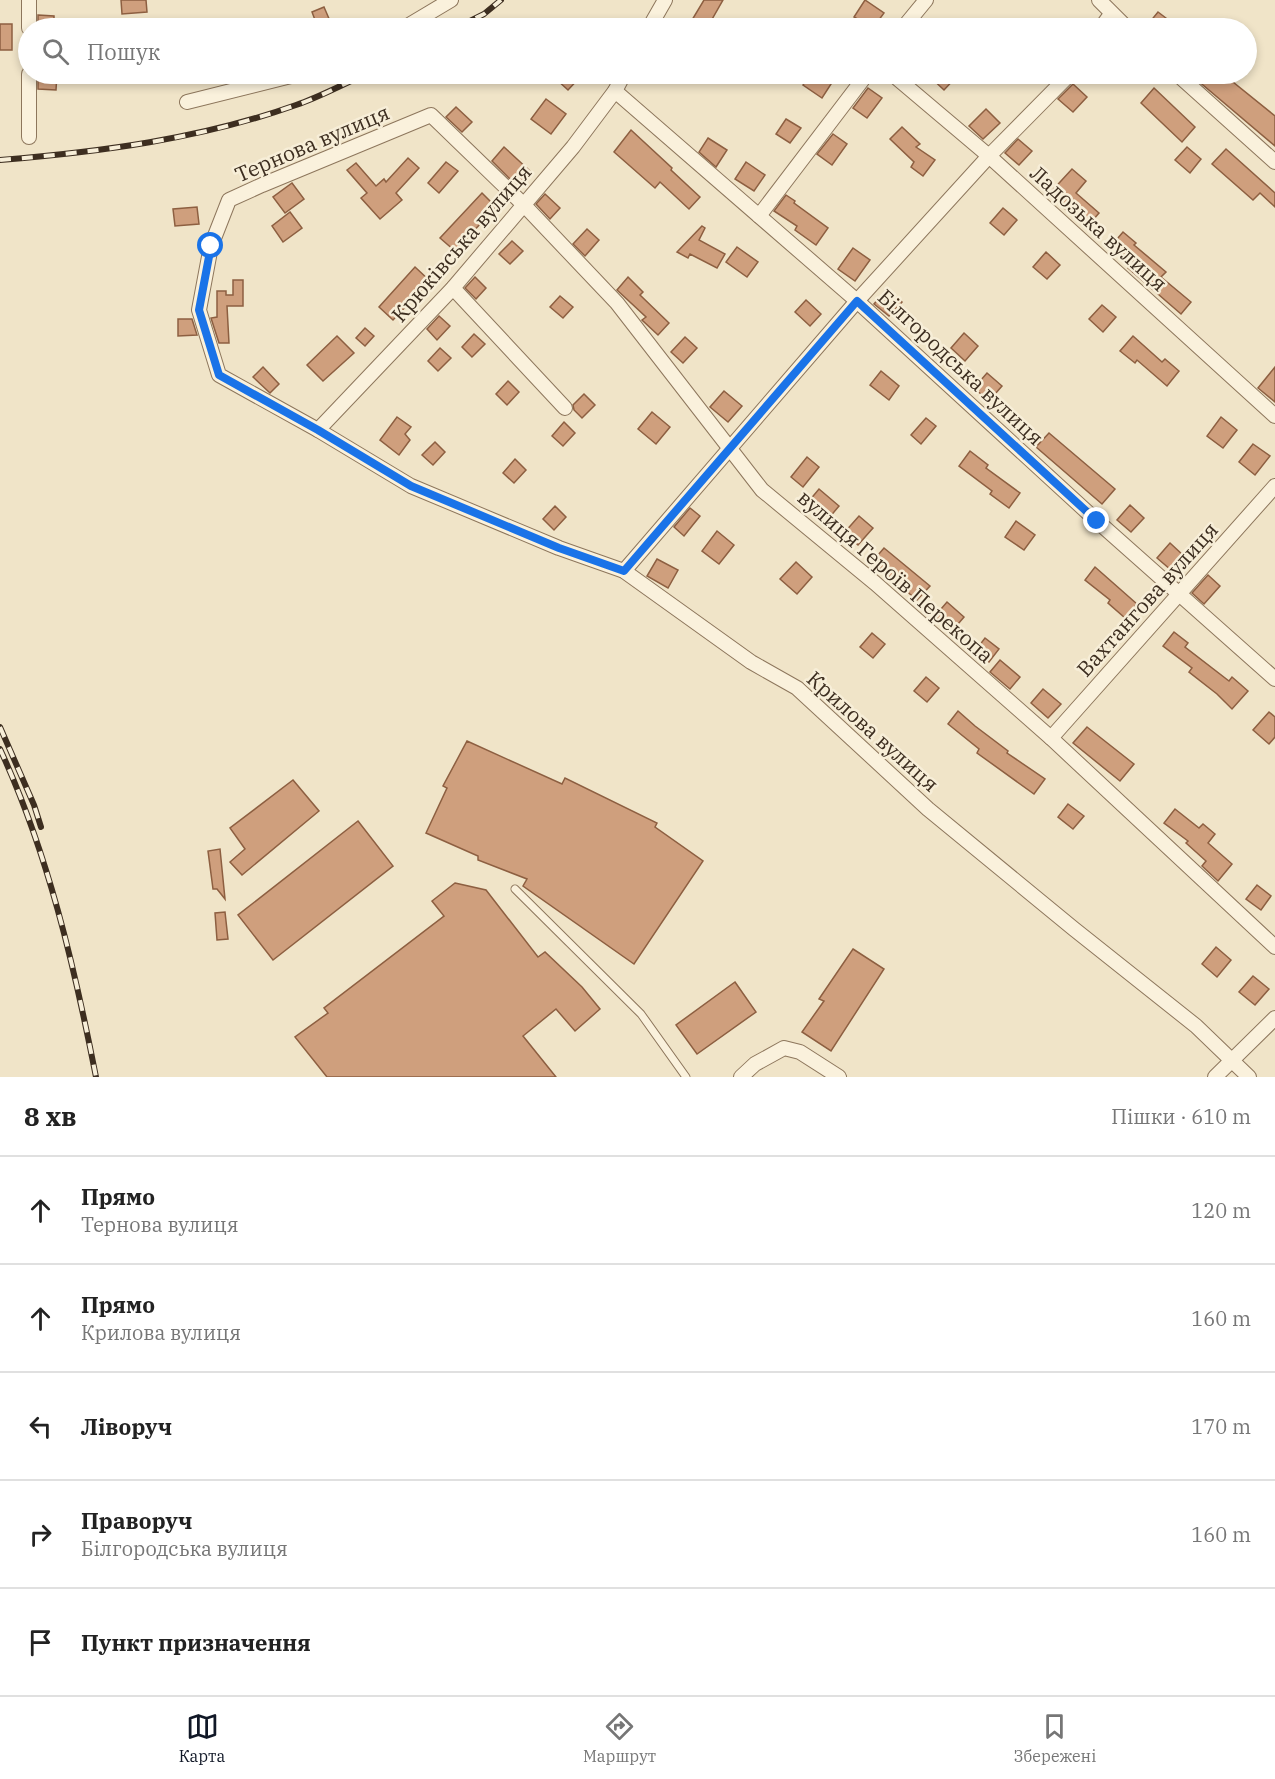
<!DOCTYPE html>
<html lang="uk">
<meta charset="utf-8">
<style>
:root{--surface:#fff;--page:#f2f2f2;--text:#222;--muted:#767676;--line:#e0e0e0;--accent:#111827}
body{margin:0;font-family:"IBM Plex Serif",serif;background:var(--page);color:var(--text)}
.stop{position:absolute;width:18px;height:18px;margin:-14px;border:4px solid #1a73e8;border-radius:50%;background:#fff}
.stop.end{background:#1a73e8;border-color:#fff;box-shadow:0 2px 6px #0008}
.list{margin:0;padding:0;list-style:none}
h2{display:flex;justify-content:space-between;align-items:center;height:78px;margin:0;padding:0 24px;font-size:26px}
h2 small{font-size:20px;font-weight:400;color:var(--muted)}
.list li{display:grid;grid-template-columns:39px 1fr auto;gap:18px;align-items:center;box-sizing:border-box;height:108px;padding:0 24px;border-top:2px solid var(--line)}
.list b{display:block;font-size:22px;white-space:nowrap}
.list p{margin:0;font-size:20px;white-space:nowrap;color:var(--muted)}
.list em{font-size:20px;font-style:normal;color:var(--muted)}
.icon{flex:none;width:33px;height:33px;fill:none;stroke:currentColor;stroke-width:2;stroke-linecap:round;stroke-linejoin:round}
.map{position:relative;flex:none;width:1275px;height:1077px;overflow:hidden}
.search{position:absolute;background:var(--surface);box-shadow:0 3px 9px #0003;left:18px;right:18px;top:18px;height:66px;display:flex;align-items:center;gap:15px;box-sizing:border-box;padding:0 21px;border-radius:33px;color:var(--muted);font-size:22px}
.sheet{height:618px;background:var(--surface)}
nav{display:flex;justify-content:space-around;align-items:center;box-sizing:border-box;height:84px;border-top:2px solid var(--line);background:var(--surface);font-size:16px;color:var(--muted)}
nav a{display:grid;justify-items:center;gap:3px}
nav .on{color:var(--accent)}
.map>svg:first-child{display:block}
</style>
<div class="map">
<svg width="1275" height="1077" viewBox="0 0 1275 1077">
<rect width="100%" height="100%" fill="#f0e4c8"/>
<g fill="#cf9f7d" stroke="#8d5f41" stroke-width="1.5">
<polygon points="121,0 146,0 147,12 122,14"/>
<polygon points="704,0 723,0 707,28 695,28 689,25"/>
<polygon points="865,0 884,13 873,28 854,17"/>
<polygon points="324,7 333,28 318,28 312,12"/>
<polygon points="1158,12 1179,28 1145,28"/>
<polygon points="38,15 54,16 54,28 38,28"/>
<rect x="0" y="24" width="12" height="26"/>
<polygon points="38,74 57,74 56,90 38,89"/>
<polygon points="561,74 583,74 568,90 556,79"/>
<polygon points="810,74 822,74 833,81 822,98 803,85"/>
<polygon points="927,74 959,74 944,90"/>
<polygon points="1190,74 1223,74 1275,116 1275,146"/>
<polygon points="1073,84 1087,97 1073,112 1058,99"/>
<polygon points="868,88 882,98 867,118 853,108"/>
<polygon points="1154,88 1195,127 1182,142 1141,103"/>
<polygon points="546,99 566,114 551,134 531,119"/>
<polygon points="456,107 472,122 462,132 446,117"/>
<polygon points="986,109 1000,123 983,139 969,126"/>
<polygon points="786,119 801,128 790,143 776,134"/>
<polygon points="902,127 920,144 916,147 935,160 923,176 911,167 914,162 890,139"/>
<polygon points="631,130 672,168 671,170 700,197 689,209 660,182 655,188 614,152"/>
<polygon points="833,134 847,144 832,165 817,154"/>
<polygon points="708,138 727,150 716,167 699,152"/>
<polygon points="1018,139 1032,151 1019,165 1005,153"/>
<polygon points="504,147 530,171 517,186 492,161"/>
<polygon points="1187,147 1201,159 1190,173 1175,160"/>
<polygon points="1226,149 1275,193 1275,207 1260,193 1253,200 1212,164"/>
<polygon points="408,158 419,168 396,193 402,200 380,219 361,198 367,193 347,170 356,163 376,186 384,179 386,182"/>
<polygon points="446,162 458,171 439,193 428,183"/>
<polygon points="746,162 765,175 754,191 735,179"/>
<polygon points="1072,169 1086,181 1076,193 1099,213 1086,228 1049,194"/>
<polygon points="292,183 304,199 285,213 273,197"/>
<polygon points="482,193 496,207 455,251 440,238"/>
<polygon points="545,194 560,208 550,219 536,204"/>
<polygon points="786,195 795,201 794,203 828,228 816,245 795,230 797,226 774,211"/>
<polygon points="197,207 199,224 175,226 173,209"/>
<polygon points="1003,208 1017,220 1004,235 990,223"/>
<polygon points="290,212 302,228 283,242 272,226"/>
<polygon points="702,226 705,228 699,240 725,254 717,268 690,254 688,258 677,252"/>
<polygon points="587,229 599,240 585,256 573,244"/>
<polygon points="1123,232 1136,243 1134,245 1166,272 1161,277 1191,302 1181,314 1128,268 1134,262 1112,245"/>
<polygon points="512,241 523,251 510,264 499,254"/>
<polygon points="737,247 758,262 747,277 726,262"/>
<polygon points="853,248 870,260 855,281 838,269"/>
<polygon points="1046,252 1060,265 1047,279 1033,267"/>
<polygon points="415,267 430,281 393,320 379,307"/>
<polygon points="475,277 486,288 476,299 465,288"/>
<polygon points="628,277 643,292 640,295 669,323 658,335 642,320 646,317 617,290"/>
<polygon points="233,280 243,280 243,306 227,306 229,343 219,343 211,318 217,317 217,291 226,291 226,295 233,295"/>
<polygon points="887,289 902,302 889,316 874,304"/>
<polygon points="560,296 573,307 563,318 550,307"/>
<polygon points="806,300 821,314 810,326 795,312"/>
<polygon points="1102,305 1116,317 1103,332 1089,319"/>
<polygon points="439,316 450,326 437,340 427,329"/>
<polygon points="178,319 192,319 197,335 178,336"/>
<polygon points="365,328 374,336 365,346 356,338"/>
<polygon points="964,333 978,346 965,361 951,348"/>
<polygon points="474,334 485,344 472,357 462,347"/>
<polygon points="337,336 354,353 323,381 307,365"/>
<polygon points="1133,336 1162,362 1165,359 1179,371 1167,386 1137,360 1135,363 1120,351"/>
<polygon points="685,337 697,348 683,363 671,352"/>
<polygon points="440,348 451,358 438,371 428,361"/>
<polygon points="263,367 279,384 270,393 253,377"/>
<polygon points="1275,367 1275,402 1258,388"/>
<polygon points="881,371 899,386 889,400 870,385"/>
<polygon points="987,373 1002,386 989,401 974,388"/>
<polygon points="508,381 519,392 507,405 496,394"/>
<polygon points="724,391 742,406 728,422 710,407"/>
<polygon points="584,394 595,405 582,418 574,410 573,405"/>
<polygon points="652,412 670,427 656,444 638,429"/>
<polygon points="397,417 411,427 405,434 410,440 399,455 380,440"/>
<polygon points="1221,417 1237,430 1223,448 1207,436"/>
<polygon points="926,418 936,426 921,444 911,435"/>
<polygon points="564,422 575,433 563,446 552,436"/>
<polygon points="1049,433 1115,489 1102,504 1036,447"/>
<polygon points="435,442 445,452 433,465 422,455"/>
<polygon points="1253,444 1270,456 1255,475 1239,462"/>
<polygon points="970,451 988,465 986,468 1020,493 1009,508 990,494 992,491 959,466"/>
<polygon points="807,457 819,467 803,487 791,477"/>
<polygon points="515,459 526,470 514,483 503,473"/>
<polygon points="819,489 839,506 829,518 809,501"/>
<polygon points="1130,505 1144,518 1131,532 1117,520"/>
<polygon points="555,506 566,517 554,530 543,519"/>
<polygon points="690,508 700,516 684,536 674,527"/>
<polygon points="859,516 873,528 858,545 844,533"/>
<polygon points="1016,521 1035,535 1024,550 1005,537"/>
<polygon points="717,531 734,545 719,564 702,551"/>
<polygon points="1170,543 1184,556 1171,570 1157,558"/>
<polygon points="884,548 930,586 917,600 872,562"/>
<polygon points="657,559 678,570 668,588 647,576"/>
<polygon points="796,562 812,577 797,594 780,579"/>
<polygon points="1095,567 1137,604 1125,618 1108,603 1110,600 1085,580"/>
<polygon points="1208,575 1220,586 1204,604 1192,593"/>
<polygon points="947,602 964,617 952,631 935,616"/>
<polygon points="1174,632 1188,643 1185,647 1229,681 1232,677 1248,691 1232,709 1217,694 1189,672 1192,668 1163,646"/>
<polygon points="872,633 885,644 873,658 860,647"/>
<polygon points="985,638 999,649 989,662 975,651"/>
<polygon points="1000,660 1020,677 1010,689 990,672"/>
<polygon points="926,677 939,688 927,702 914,691"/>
<polygon points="1043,689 1061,704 1048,718 1031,703"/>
<polygon points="958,711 975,726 1008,751 1007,753 1045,779 1034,794 977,753 979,749 948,724"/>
<polygon points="1269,712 1275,717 1275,737 1269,744 1253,730"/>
<polygon points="1087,727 1134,764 1120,781 1073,743"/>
<polygon points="467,741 562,784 565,778 657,823 655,827 703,861 634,964 523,886 527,879 478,860 478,856 426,833 447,788 443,786"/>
<polygon points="293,780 319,811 242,875 230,862 245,849 230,828"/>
<polygon points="1068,804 1084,816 1073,829 1058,817"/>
<polygon points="1175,809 1199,828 1203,824 1215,834 1208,843 1232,864 1218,881 1202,866 1206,861 1186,843 1188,841 1164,823"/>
<polygon points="358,821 393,866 273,960 238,915"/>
<polygon points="220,849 225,899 217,889 213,889 208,851"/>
<polygon points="455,883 486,890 538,957 545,952 582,987 600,1009 575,1031 556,1009 523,1036 556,1077 327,1077 295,1037 328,1013 324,1008 444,916 432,901"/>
<polygon points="1257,885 1271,896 1261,910 1246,899"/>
<polygon points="225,912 228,939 217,940 215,913"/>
<polygon points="1216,947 1231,960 1217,977 1202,964"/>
<polygon points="853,949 884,969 831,1051 802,1032 824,1001 819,999"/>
<polygon points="1253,976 1269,989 1255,1005 1239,992"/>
<polygon points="735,982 756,1012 697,1054 676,1025"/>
</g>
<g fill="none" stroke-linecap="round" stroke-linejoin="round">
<g stroke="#8d765c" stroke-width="9">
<polyline id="lane" points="515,889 641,1014 686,1077"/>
</g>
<g stroke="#8d765c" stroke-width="16">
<g id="street">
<polyline points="29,0 29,28"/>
<polyline points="1099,0 1127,28"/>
<polyline points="404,28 451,0"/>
<polyline points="649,28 665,0"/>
<polyline points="903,28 926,0"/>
<polyline points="1101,28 1111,14"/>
<polyline points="29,74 29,137"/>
<polyline points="892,74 989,156 1275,416"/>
<polyline points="1177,74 1275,162"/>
<polyline points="615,91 857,301 1097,521 1275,679"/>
<polyline points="187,102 299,74"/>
<polyline points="759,216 867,74"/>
<polyline points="453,288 565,408"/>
<polyline points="318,430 453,288 573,147 615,91 624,74"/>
<polyline points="624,571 857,301 989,156 1070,74"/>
<polyline points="1051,738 1275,486"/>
<polyline points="741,1077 755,1064 784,1048 800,1052 839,1077"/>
<polyline points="1215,1077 1275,1018"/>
<polyline points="1249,1077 1196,1026 1074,929 928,809 797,688 751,662 624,571 559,548 411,486 318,430 219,375 199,310 211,246 229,200 262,185 431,115 524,205 617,303 762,490 875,583 1051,738 1275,947"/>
</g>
</g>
<use href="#lane" stroke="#faf1dc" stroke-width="7"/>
<use href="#street" stroke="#faf1dc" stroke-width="14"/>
<g stroke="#3d2e20" stroke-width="6">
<g id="rail">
<polyline points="456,28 484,14 501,0"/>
<path d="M0 160C99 152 201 139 296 105 320 97 343 84 367 74"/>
<polyline points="0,727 34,805 41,827"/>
<path d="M0 749C48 853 74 965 96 1077"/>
</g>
</g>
<use href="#rail" stroke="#f7eed8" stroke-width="4" stroke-dasharray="11" stroke-linecap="butt"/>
</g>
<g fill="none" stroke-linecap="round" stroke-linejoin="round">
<polyline stroke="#1a73e8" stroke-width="8" points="211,246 199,310 219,375 318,430 411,486 559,548 624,571 857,301 1097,521"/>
</g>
<g text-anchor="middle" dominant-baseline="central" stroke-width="5" stroke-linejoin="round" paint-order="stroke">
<g font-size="21" fill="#3d2e20" stroke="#f7eed8">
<text transform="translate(312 143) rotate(-23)">Тернова вулиця</text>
<text transform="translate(1099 228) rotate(42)">Ладозька вулиця</text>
<text transform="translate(461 243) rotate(-49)">Крюківська вулиця</text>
<text transform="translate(961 367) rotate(43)">Білгородська вулиця</text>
<text transform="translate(896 576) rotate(41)">вулиця Героїв Перекопа</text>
<text transform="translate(1147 599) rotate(-48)">Вахтангова вулиця</text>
<text transform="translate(873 731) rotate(42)">Крилова вулиця</text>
</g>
</g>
</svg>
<div class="stop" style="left:211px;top:246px"></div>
<div class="stop end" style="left:1097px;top:521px"></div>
<div class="search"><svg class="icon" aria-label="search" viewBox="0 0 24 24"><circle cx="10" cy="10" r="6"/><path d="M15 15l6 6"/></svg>Пошук</div>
</div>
<section class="sheet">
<h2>8 хв<small>Пішки · 610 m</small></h2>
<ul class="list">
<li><svg class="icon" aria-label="ahead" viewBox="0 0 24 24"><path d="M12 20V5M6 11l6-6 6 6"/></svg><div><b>Прямо</b><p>Тернова вулиця</p></div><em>120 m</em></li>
<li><svg class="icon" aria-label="ahead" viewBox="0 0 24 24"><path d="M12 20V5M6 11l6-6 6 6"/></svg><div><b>Прямо</b><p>Крилова вулиця</p></div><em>160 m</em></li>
<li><svg class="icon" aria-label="left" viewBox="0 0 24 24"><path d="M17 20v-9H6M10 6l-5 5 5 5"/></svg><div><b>Ліворуч</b></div><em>170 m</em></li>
<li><svg class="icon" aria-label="right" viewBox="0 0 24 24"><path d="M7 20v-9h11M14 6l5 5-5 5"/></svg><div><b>Праворуч</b><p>Білгородська вулиця</p></div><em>160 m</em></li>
<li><svg class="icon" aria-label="arrive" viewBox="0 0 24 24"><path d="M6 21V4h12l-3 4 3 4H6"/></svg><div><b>Пункт призначення</b></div></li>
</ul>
</section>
<nav>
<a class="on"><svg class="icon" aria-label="map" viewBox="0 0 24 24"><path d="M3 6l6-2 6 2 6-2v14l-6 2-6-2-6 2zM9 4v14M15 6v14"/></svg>Карта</a>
<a><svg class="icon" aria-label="directions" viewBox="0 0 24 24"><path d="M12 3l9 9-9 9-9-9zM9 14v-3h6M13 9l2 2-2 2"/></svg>Маршрут</a>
<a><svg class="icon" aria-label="saved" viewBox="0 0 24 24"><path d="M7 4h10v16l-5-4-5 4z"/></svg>Збережені</a>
</nav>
